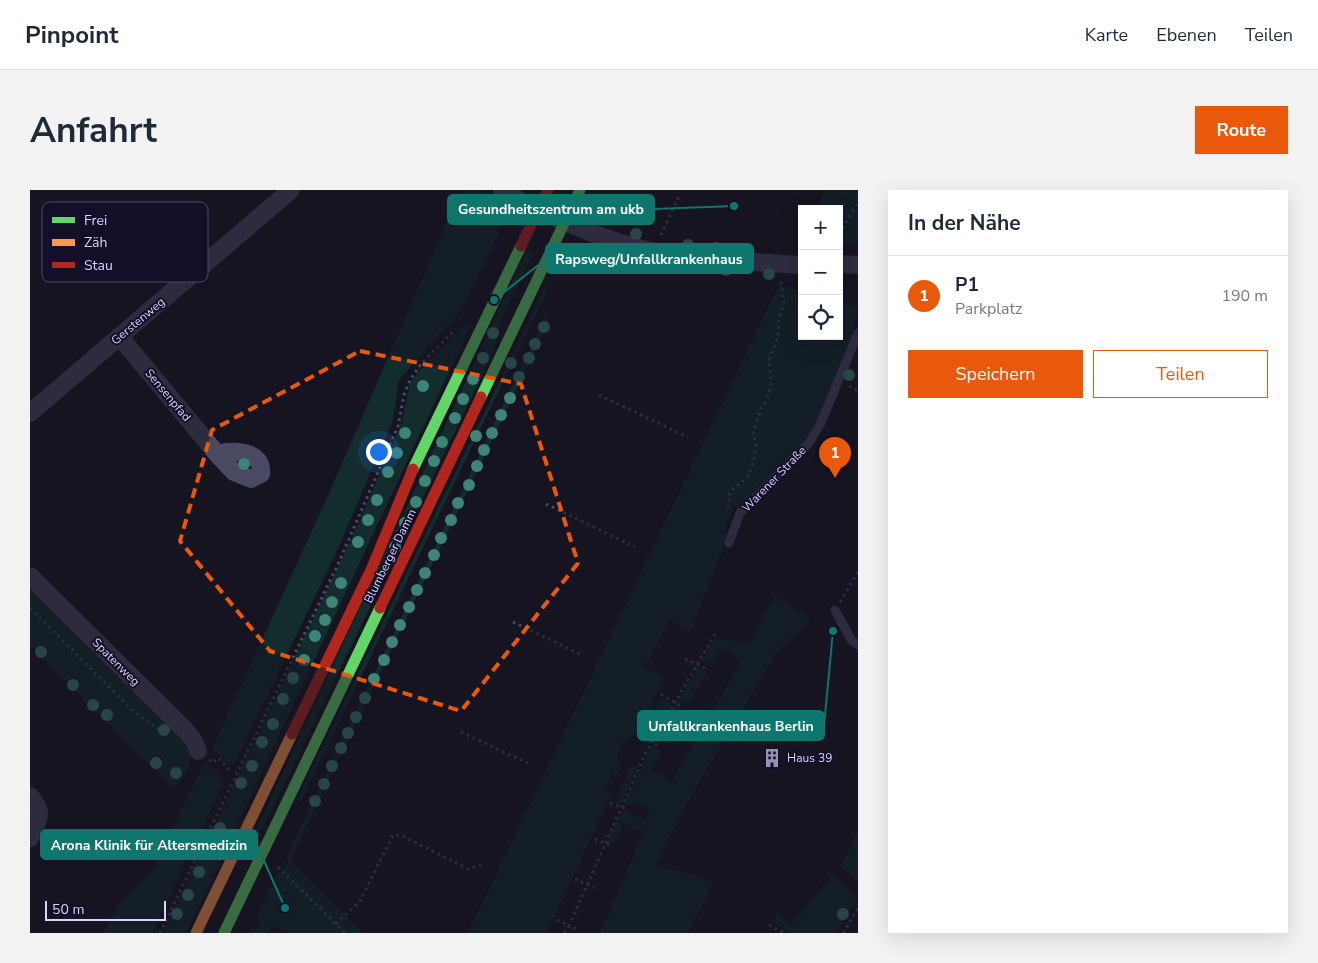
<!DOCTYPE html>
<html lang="de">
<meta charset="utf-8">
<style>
:root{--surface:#fff;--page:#f2f2f3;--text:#1f2937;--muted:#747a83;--line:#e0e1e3;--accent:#ea580c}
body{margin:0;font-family:"Nunito Sans",sans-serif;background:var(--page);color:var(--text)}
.controls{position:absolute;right:15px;top:15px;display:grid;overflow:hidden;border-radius:0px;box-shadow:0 5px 20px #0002}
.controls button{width:45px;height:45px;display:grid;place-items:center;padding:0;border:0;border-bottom:1px solid var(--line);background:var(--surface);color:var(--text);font:25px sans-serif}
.scale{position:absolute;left:15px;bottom:12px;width:121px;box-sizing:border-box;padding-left:5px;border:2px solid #d9d4ff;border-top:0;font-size:14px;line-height:18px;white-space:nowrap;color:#d9d4ff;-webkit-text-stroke:4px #130f26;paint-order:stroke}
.you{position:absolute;left:348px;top:261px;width:18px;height:18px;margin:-12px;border:4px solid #fff;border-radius:50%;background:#1a73e8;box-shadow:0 0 0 8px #1a73e833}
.badge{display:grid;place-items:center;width:32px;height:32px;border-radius:50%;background:var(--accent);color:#fff;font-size:16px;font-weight:700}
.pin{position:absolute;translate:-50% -41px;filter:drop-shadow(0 1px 2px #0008)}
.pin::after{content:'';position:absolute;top:26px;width:18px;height:15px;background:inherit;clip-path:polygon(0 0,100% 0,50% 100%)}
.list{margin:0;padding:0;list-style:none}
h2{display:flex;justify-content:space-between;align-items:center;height:65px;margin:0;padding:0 20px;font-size:21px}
h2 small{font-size:16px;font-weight:400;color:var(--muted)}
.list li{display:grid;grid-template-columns:32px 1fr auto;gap:15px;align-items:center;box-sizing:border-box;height:80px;padding:0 20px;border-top:1px solid var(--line)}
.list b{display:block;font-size:19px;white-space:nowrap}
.list p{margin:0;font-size:16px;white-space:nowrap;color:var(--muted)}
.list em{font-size:16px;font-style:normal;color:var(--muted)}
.actions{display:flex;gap:10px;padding:15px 20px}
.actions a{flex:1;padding:11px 0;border:1px solid var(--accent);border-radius:0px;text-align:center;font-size:18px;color:var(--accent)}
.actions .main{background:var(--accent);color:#fff}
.icon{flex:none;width:28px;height:28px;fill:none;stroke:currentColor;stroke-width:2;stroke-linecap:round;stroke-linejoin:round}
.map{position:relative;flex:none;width:828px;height:743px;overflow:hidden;border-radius:0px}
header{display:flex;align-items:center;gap:30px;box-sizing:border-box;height:70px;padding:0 25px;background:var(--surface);border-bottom:1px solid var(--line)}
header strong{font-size:24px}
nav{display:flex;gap:28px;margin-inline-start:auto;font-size:18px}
.intro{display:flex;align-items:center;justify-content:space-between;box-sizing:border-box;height:120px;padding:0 30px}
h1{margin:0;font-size:35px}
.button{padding:12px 22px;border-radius:0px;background:var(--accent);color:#fff;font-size:18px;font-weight:700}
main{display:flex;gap:30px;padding:0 30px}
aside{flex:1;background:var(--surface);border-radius:0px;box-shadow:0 5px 20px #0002}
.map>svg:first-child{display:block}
</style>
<header>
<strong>Pinpoint</strong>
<nav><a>Karte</a><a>Ebenen</a><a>Teilen</a></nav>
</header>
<div class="intro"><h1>Anfahrt</h1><a class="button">Route</a></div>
<main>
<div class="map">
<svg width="828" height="743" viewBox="0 0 828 743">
<rect width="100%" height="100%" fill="#161421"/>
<g fill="#132c2d">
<polygon points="431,0 450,0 460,5 468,15 471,29 467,47 432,118 421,134 406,147 369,190 363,230 307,361 204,574 198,575 182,559 296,310"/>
<polygon points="795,0 828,0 828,54 809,55 809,19 786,19"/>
<polygon points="496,62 503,64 472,127 463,163 222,661 217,659"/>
<polygon points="519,89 517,101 270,613 267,609"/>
<polygon points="749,95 772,100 772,146 809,146 809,111 828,117 820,157 786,233 766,264 726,299 712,315 705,316 695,335 698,346 661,441 640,430 615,477 635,488 605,544 593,551 587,565 590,578 586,586 582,584 574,601 581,604 517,743 438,743"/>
<polygon points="517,123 518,134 260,670 333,743 258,743 242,735 238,743 219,743 222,738 227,740 231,731 226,728 249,681 253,684 259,671 256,668"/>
<polygon points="435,135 440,137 200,650 184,642 184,637 327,337 372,232 380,193 389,181"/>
<polygon points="0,391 161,559 159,579 144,599 0,456"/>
<polygon points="745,406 780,428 773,438 745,465 658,611 625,675 684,691 677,708 657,743 570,743 614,642 593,633 583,654 577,652 591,620 615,629 619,618 602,611 600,616 594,614 622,555 632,561 621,580 642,591 712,470 691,458 682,473 675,469 672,474 670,473 685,447 719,455"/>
<polygon points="668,477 677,482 659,513 654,509 650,513 648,512"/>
<polygon points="632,508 642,513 621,550 612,544"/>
<polygon points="645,515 655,521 636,553 630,549 627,553 624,551"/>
<polygon points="175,572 192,587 194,592 122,743 74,743 89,714 120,685"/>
<polygon points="608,575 591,614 585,612 600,577"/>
<path d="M828 640V691L810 676C819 664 820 652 828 640Z"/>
<polygon points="182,650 197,658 156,743 133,743 176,653"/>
<polygon points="803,684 827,708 806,743 761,743 743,732 747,725 762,734"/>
</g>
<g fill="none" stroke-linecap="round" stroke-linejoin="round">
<g stroke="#44505f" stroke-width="3" stroke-dasharray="2.5 4" stroke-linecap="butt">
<polyline points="809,44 828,13"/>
<polyline points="631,45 650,4"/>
<polyline points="819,196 828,201"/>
<polyline points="569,205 658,247"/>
<polyline points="516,314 605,357"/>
<polyline points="698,318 700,301 717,288 724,271 726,253 723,242 731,219 737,210 741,194 739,170 748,147 749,129 754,113 751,91"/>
<polyline points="810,412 828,382"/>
<polyline points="0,418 104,522 131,541"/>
<polyline points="483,432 552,465"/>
<polyline points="655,469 675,478"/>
<polyline points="631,504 652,517"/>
<polyline points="431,542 499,574"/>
<polyline points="608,544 630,557"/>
<polyline points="179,570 183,573 188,568 202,582"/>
<polyline points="580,613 597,619"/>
<polyline points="173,644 189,651"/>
<polyline points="565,649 582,656"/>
<polyline points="248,677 315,743"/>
<polyline points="545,689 564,698"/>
<polyline points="527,730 539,736 615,564 685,444"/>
<polyline points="306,734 330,711 363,645 371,645 438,679 451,675"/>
<polyline points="739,735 754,743"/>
<polyline points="130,743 309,372 368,236 374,205 380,190 391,174 426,139"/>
<polyline points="534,743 539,736 546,739"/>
<polyline points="813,743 828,718"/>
</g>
<g stroke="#4a4962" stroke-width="9">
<polyline points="699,353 710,323 779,253 791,233 828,143"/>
<polyline points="805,420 822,451 828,455"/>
</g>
<g stroke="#4a4962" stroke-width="18">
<path d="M472 0C507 23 586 55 627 62 675 70 724 72 772 75"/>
<polyline points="809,74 828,75"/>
<path d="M89 146 187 264 204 282 221 289 231 284C234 260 203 260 187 264"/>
<polyline points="0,223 261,0"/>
<polyline points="0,386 156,541 164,551 168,561"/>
<path d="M0 606C15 623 9 629 0 648"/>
</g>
<g stroke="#63d668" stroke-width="11">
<polyline points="451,207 550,0"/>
<polyline points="383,279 491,56"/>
<polyline points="194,743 350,418"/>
</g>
<polyline stroke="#ff974d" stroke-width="11" points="166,743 262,544"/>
<g stroke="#b3261e" stroke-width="11">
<polyline points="491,56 518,0"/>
<polyline points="350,418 451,207"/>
<polyline points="262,544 341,380 383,279"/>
</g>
</g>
<g fill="#3e8478">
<circle cx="606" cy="44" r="6"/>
<circle cx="658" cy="55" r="6"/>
<circle cx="686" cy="58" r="6"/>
<circle cx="712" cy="60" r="6"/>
<circle cx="696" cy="80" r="6"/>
<circle cx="739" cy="84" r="6"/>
<circle cx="514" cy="137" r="6"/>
<circle cx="463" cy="143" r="6"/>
<circle cx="505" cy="154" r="6"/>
<circle cx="453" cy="168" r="6"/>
<circle cx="499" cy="168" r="6"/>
<circle cx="481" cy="173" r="6"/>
<circle cx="819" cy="185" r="6"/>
<circle cx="489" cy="187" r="6"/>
<circle cx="443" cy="189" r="6"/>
<circle cx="393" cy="196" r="6"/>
<circle cx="480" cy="208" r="6"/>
<circle cx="433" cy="209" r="6"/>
<circle cx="471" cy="225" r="6"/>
<circle cx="425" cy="228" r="6"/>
<circle cx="375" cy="243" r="6"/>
<circle cx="462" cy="243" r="6"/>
<circle cx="446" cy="246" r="6"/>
<circle cx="412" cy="252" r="6"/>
<circle cx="454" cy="260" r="6"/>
<circle cx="367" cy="263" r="6"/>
<circle cx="404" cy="271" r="6"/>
<circle cx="214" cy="274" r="6"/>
<circle cx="447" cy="276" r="6"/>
<circle cx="358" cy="282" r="6"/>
<circle cx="395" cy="291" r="6"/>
<circle cx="439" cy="295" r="6"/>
<circle cx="347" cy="310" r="6"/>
<circle cx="386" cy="312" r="6"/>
<circle cx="428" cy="313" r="6"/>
<circle cx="338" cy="330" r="6"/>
<circle cx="421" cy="330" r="6"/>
<circle cx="375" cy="333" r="6"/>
<circle cx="411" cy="348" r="6"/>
<circle cx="328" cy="352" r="6"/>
<circle cx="365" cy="357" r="6"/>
<circle cx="404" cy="365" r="6"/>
<circle cx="395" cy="383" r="6"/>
<circle cx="311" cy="393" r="6"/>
<circle cx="387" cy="400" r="6"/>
<circle cx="302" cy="412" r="6"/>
<circle cx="379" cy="417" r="6"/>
<circle cx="295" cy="430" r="6"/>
<circle cx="370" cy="435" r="6"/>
<circle cx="285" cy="446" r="6"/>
<circle cx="362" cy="452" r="6"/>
<circle cx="11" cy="462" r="6"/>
<circle cx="274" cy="470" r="6"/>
<circle cx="354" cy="470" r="6"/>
<circle cx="263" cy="488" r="6"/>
<circle cx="344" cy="489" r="6"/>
<circle cx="43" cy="495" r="6"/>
<circle cx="335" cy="508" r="6"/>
<circle cx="253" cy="509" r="6"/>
<circle cx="63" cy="515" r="6"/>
<circle cx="77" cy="525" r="6"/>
<circle cx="326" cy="527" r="6"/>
<circle cx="243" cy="534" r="6"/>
<circle cx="134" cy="540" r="6"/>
<circle cx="318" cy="543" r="6"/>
<circle cx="232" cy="552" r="6"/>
<circle cx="311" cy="558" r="6"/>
<circle cx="126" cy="573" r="6"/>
<circle cx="222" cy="576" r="6"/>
<circle cx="302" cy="576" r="6"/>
<circle cx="146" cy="583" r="6"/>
<circle cx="211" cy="593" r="6"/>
<circle cx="294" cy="594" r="6"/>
<circle cx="285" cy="611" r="6"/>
<circle cx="190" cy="638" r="6"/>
<circle cx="169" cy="682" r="6"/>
<circle cx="158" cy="705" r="6"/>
<circle cx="147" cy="724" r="6"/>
<circle cx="813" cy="724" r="6"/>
</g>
<path d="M0 0H828V743H0ZM330 161 491 194 548 373 431 521 240 461 150 351 182 240Z" fill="#161421" fill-opacity=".55" fill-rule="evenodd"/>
<path fill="none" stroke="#e8590c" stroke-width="4" stroke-dasharray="10 6" stroke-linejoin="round" d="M330 161 491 194 548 373 431 521 240 461 150 351 182 240Z"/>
<defs>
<g id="building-bare" transform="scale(1.5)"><path d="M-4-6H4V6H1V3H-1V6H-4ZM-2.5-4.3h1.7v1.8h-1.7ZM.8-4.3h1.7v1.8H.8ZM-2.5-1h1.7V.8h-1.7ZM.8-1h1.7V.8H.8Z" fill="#9591b1" stroke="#130f26" stroke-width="2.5" paint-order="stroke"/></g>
</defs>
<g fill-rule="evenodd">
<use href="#building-bare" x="742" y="568"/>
</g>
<g text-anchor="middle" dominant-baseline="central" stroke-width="4" stroke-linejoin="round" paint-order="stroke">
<g font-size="12" fill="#d9d4ff" stroke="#130f26">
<text transform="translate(108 131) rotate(-40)">Gerstenweg</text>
<text transform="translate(138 205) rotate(50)">Sensenpfad</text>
<text transform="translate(744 289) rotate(-46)">Warener Straße</text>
<text transform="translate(360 366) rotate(-64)">Blumberger Damm</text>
<text transform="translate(86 472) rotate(45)">Spatenweg</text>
</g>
<g font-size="12" fill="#d9d4ff" stroke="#130f26" text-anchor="start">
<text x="757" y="568">Haus 39</text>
</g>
</g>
<rect x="12" y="12" width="166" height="80" rx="8" fill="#130f26" stroke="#4e4a67" stroke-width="1"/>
<rect x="22" y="27" width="23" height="6" fill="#63d668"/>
<rect x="22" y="49" width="23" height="7" fill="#ff974d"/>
<rect x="22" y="72" width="23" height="6" fill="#b3261e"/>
<g font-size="14" fill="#d9d4ff">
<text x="54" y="35">Frei</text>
<text x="54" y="57">Zäh</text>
<text x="54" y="80">Stau</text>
</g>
<path fill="none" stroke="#0f766e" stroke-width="2" d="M704 16L624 19M464 110L516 69M803 441L794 536M255 718L227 655"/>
<g fill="#0f766e" stroke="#130f26" stroke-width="2">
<circle cx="704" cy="16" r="5"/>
<circle cx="464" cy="110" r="5"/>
<circle cx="803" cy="441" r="5"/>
<circle cx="255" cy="718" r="5"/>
</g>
<g fill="#0f766e" stroke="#0f766e" stroke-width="2">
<rect x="418" y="5" width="206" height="29" rx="5"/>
<rect x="516" y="54" width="207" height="29" rx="5"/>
<rect x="608" y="521" width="186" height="29" rx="5"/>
<rect x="11" y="640" width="216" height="29" rx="5"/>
</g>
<g font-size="14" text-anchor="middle" font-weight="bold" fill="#fff">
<text x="521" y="24">Gesundheitszentrum am ukb</text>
<text x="619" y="74">Rapsweg/Unfallkrankenhaus</text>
<text x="701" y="541">Unfallkrankenhaus Berlin</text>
<text x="119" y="660">Arona Klinik für Altersmedizin</text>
</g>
</svg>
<div class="controls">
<button>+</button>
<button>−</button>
<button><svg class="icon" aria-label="locate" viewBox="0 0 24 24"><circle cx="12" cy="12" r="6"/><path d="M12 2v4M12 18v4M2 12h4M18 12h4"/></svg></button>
</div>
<div class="scale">50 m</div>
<div class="you"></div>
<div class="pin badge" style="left:805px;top:288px">1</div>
</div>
<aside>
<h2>In der Nähe<small></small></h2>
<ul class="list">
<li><span class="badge">1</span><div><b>P1</b><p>Parkplatz</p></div><em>190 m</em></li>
</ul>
<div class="actions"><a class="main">Speichern</a><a>Teilen</a></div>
</aside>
</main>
